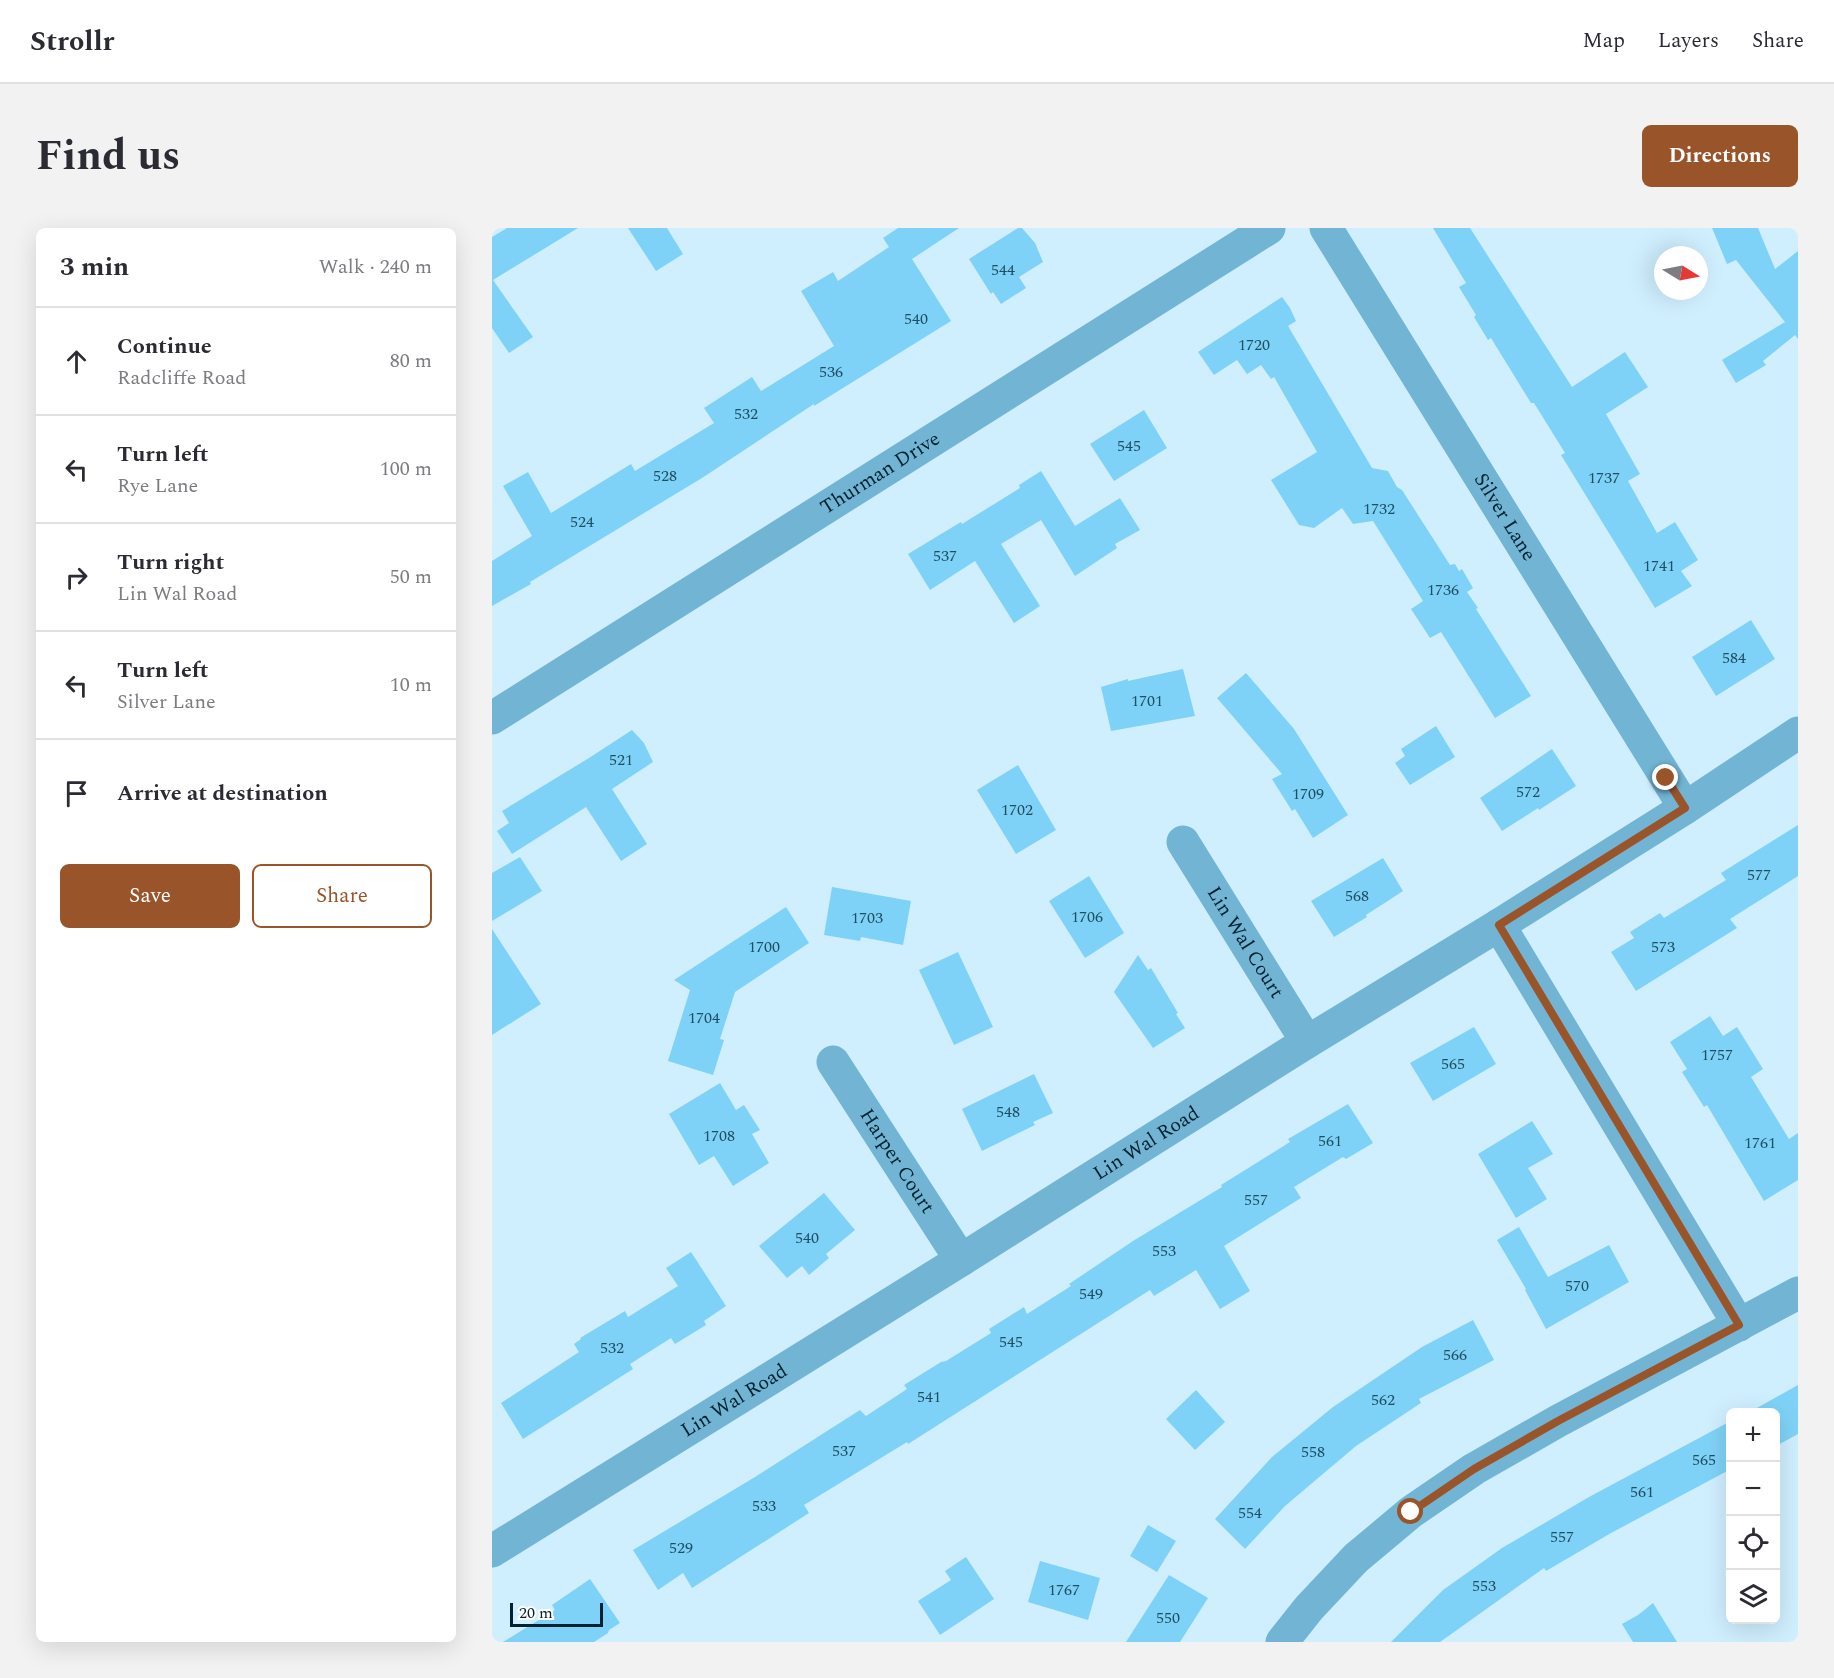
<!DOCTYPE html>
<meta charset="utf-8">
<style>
:root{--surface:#fff;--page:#f2f2f3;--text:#2b2b33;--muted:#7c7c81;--line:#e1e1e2;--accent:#9a542a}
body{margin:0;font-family:Spectral,serif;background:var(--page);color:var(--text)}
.controls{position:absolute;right:18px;bottom:18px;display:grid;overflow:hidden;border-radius:9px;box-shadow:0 6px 24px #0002}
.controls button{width:54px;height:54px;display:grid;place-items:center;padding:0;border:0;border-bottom:2px solid var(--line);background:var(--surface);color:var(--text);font:30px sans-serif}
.compass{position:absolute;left:1162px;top:18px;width:54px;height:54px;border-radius:50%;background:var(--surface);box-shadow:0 6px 24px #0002;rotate:100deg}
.scale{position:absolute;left:18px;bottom:15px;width:93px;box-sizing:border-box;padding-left:6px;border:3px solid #002230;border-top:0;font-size:16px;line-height:21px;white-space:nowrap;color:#002230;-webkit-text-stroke:4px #fff;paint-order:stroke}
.stop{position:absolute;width:18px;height:18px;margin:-14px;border:4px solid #9a542a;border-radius:50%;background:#fff}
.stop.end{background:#9a542a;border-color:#fff;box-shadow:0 2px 6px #0008}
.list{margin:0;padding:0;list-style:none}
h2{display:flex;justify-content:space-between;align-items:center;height:78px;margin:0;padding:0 24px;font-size:26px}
h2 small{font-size:20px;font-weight:400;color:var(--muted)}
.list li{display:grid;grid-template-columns:39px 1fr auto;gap:18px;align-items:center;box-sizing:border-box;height:108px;padding:0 24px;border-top:2px solid var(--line)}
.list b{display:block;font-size:22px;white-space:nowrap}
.list p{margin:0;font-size:20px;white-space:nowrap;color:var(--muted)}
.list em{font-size:20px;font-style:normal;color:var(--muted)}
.actions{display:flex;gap:12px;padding:18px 24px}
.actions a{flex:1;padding:14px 0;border:2px solid var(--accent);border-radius:9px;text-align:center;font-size:21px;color:var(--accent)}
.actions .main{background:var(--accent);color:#fff}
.icon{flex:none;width:33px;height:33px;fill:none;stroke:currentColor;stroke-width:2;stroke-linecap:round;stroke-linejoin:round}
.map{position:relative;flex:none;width:1306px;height:1414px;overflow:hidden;border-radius:9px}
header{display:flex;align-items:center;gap:36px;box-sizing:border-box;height:84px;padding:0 30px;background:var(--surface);border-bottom:2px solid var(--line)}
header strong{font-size:28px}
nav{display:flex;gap:33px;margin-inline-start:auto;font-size:21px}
.intro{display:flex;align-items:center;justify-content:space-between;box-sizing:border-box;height:144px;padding:0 36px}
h1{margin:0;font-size:42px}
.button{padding:15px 27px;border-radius:9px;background:var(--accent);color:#fff;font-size:21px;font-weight:700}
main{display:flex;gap:36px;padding:0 36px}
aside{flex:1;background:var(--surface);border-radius:9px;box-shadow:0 6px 24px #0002}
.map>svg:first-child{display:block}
</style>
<header>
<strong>Strollr</strong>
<nav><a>Map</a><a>Layers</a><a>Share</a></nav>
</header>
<div class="intro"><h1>Find us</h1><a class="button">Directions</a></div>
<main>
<aside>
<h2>3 min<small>Walk · 240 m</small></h2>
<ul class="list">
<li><svg class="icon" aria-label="ahead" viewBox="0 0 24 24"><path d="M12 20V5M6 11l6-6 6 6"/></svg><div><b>Continue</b><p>Radcliffe Road</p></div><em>80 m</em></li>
<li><svg class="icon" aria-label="left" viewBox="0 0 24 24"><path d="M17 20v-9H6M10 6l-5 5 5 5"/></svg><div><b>Turn left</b><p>Rye Lane</p></div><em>100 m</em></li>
<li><svg class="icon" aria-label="right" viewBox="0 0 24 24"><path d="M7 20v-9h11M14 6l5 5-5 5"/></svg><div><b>Turn right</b><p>Lin Wal Road</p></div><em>50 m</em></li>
<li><svg class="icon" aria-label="left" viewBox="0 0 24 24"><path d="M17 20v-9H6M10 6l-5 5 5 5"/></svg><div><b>Turn left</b><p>Silver Lane</p></div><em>10 m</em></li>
<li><svg class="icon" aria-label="arrive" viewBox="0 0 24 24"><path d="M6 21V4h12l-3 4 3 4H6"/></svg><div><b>Arrive at destination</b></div></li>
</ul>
<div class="actions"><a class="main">Save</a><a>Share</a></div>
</aside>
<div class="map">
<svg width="1306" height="1414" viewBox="0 0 1306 1414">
<rect width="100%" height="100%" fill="#cfeefe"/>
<g fill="#7fd2f7">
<polygon points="15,0 86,0 1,52 41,109 17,125 0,100 0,9"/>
<polygon points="136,0 175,0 191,26 164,43"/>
<polygon points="406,0 467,0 420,31 459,93 322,178 322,176 210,250 38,354 39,356 0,378 0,333 40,308 11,258 36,244 59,285 139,236 143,243 222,195 212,180 260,149 269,163 342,118 309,63 341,44 346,53 397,19 391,10"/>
<polygon points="526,0 530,0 543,15 551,34 527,49 534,60 509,76 501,64 499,66 477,31"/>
<polygon points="941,0 978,0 1080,159 1133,124 1156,159 1114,186 1148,246 1136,253 1165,305 1183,294 1206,332 1189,343 1200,358 1163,380 1069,227 1073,225 1042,175 1039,175 999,110 996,112 982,89 984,87 967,59 974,55"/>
<polygon points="1220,0 1266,0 1283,41 1306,23 1306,111 1303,107 1271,133 1274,137 1244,155 1230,132 1293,94 1244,32 1235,36"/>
<polygon points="790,69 798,80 804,93 796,98 880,240 896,243 905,259 910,262 958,337 963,336 967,343 970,341 981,360 975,364 986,380 984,381 1039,468 1003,490 949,404 938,410 919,381 931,373 881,293 861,296 850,280 822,300 807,297 779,252 825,224 782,149 779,151 769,137 755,146 745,132 722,147 706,124"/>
<polygon points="652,182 675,220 622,253 598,216"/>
<polygon points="549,243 583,298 628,270 648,302 623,316 625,320 583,348 549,292 509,316 548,378 522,395 483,333 438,362 416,326 469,294 470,296 528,260 527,257"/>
<polygon points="1259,392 1283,431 1224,468 1200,429"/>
<polygon points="691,441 703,488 619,503 609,459 636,451 636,453"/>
<polygon points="754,445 802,501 856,587 821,610 803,581 800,583 780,551 790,546 725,470"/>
<polygon points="944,498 963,529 918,557 903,535 913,528 909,521"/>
<polygon points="140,502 152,515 161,534 120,561 155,616 129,633 94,579 20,626 5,603 17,595 10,583 97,530"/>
<polygon points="1060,521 1084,558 1047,582 1046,580 1010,603 988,570"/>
<polygon points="526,537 564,602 524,626 485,562"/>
<polygon points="1306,597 1306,648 1238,691 1245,700 1144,763 1119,724 1142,710 1138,704 1168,685 1172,690 1234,652 1229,645"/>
<polygon points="28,629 50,663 0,693 0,645"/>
<polygon points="891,630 911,663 874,687 875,689 842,709 819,673"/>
<polygon points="597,648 632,705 593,730 557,673"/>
<polygon points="340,659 419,673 411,717 369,709 368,713 332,707"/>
<polygon points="294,679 317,715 243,764 228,811 232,812 221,847 176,833 198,762 182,752"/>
<polygon points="0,701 49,776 0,807"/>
<polygon points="466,724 501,799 462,817 427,742"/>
<polygon points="646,727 656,742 659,740 686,785 684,786 693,800 661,820 622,764"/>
<polygon points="1218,788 1231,808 1245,799 1271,841 1259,849 1297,911 1306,905 1306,952 1272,973 1215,877 1212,879 1190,844 1195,841 1178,814"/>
<polygon points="982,799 1004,836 941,873 918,835"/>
<polygon points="542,846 561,885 541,894 543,897 490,923 470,881"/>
<polygon points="228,855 244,882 252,877 268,902 260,906 277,935 241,958 222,928 207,937 177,886"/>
<polygon points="856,876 881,915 854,931 851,929 802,959 809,970 732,1018 758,1063 728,1081 704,1042 662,1068 658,1062 416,1216 415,1214 312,1277 317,1285 200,1360 191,1345 166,1362 141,1322 263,1249 368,1182 374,1188 415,1161 412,1157 449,1134 454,1133 499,1105 497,1101 532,1079 535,1086 579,1058 577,1056 641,1013 730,959 729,957 798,914 796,911"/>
<polygon points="1040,893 1061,926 1036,940 1055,971 1024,990 986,926"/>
<polygon points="332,965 363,1002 334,1026 337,1030 317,1047 310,1038 295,1050 267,1018"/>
<polygon points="1027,999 1056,1049 1117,1017 1137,1054 1054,1101 1033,1062 1034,1061 1005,1012"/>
<polygon points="199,1024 234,1078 212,1093 214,1097 183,1116 179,1110 138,1136 141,1141 31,1211 9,1175 87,1124 82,1116 89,1111 88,1110 133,1083 136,1089 186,1058 174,1040"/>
<polygon points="981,1092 1002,1132 927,1171 929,1175 864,1218 793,1278 753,1321 723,1291 780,1229 841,1179 930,1119"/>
<polygon points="1306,1157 1306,1206 1284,1218 1284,1185 1256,1185"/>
<polygon points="704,1162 733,1194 703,1222 674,1191"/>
<polygon points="1237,1194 1239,1194 1239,1241 1119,1305 1054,1343 1052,1340 948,1414 899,1414 951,1362 1010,1320 1097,1269"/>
<polygon points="656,1297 684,1313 665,1344 638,1328"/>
<polygon points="474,1329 502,1371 448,1407 426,1373 459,1352 453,1343"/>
<polygon points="548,1333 608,1350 596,1392 536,1374"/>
<polygon points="677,1347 716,1370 688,1414 634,1414"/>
<polygon points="98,1351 128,1395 117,1402 116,1405 102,1414 11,1414 63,1382 60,1377"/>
<polygon points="1161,1375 1185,1414 1141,1414 1130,1396 1146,1387"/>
</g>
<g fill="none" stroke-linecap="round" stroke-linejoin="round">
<g stroke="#72b4d3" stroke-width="33">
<path id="s1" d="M834 0 1193 580"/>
<path id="s2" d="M0 490 777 0"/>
<path id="s3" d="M691 614 815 814"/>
<polyline points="1007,697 1247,1097"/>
<path id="s4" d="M341 834 469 1032"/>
<path id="s5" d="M0 1323 469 1032 815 814 1007 697 1193 580 1306 505"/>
<polyline points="790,1414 817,1380 864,1330 919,1284 982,1241 1066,1193 1306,1065"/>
</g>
</g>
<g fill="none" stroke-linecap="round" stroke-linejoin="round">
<polyline stroke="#9a542a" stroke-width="8" points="919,1284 982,1241 1066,1193 1247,1097 1007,697 1193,580 1174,550"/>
</g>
<g text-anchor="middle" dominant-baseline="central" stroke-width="4.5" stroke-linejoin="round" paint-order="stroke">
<g font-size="16" fill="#204e62">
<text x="511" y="42">544</text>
<text x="424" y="91">540</text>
<text x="762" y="117">1720</text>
<text x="339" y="144">536</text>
<text x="254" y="186">532</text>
<text x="637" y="218">545</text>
<text x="173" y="248">528</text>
<text x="1112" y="250">1737</text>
<text x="887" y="281">1732</text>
<text x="90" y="294">524</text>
<text x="453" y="328">537</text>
<text x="1167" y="338">1741</text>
<text x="951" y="362">1736</text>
<text x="1242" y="430">584</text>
<text x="655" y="473">1701</text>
<text x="129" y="532">521</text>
<text x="1036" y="564">572</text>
<text x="816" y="566">1709</text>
<text x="525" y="582">1702</text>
<text x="1267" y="647">577</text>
<text x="865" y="668">568</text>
<text x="595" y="689">1706</text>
<text x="375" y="690">1703</text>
<text x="272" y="719">1700</text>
<text x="1171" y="719">573</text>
<text x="212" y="790">1704</text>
<text x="1225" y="827">1757</text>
<text x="961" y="836">565</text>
<text x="516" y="884">548</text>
<text x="227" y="908">1708</text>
<text x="838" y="913">561</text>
<text x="1268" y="915">1761</text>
<text x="764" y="972">557</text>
<text x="315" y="1010">540</text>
<text x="672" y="1023">553</text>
<text x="1085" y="1058">570</text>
<text x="599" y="1066">549</text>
<text x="519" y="1114">545</text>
<text x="120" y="1120">532</text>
<text x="963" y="1127">566</text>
<text x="437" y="1169">541</text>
<text x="891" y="1172">562</text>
<text x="352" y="1223">537</text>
<text x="821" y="1224">558</text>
<text x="1212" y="1232">565</text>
<text x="1150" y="1264">561</text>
<text x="272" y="1278">533</text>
<text x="758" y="1285">554</text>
<text x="1070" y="1309">557</text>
<text x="189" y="1320">529</text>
<text x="992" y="1358">553</text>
<text x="572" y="1362">1767</text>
<text x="676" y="1390">550</text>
</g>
<g font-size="20" fill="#002230" stroke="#fff">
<text stroke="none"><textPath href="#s2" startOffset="459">Thurman Drive</textPath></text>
<text stroke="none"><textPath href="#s1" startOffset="340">Silver Lane</textPath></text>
<text stroke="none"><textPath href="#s3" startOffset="118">Lin Wal Court</textPath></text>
<text stroke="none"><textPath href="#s5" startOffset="771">Lin Wal Road</textPath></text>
<text stroke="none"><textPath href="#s4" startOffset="118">Harper Court</textPath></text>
<text stroke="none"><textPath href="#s5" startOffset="285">Lin Wal Road</textPath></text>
</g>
</g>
</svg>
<div class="controls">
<button>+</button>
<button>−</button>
<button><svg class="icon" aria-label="locate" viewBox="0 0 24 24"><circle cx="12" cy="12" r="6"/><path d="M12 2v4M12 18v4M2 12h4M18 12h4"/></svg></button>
<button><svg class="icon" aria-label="layers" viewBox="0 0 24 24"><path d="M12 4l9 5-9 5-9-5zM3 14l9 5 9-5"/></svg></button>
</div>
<svg class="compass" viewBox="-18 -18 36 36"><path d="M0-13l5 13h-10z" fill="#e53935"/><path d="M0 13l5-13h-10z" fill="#7c7c81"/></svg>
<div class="scale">20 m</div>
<div class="stop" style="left:919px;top:1284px"></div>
<div class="stop end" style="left:1174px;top:550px"></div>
</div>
</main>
